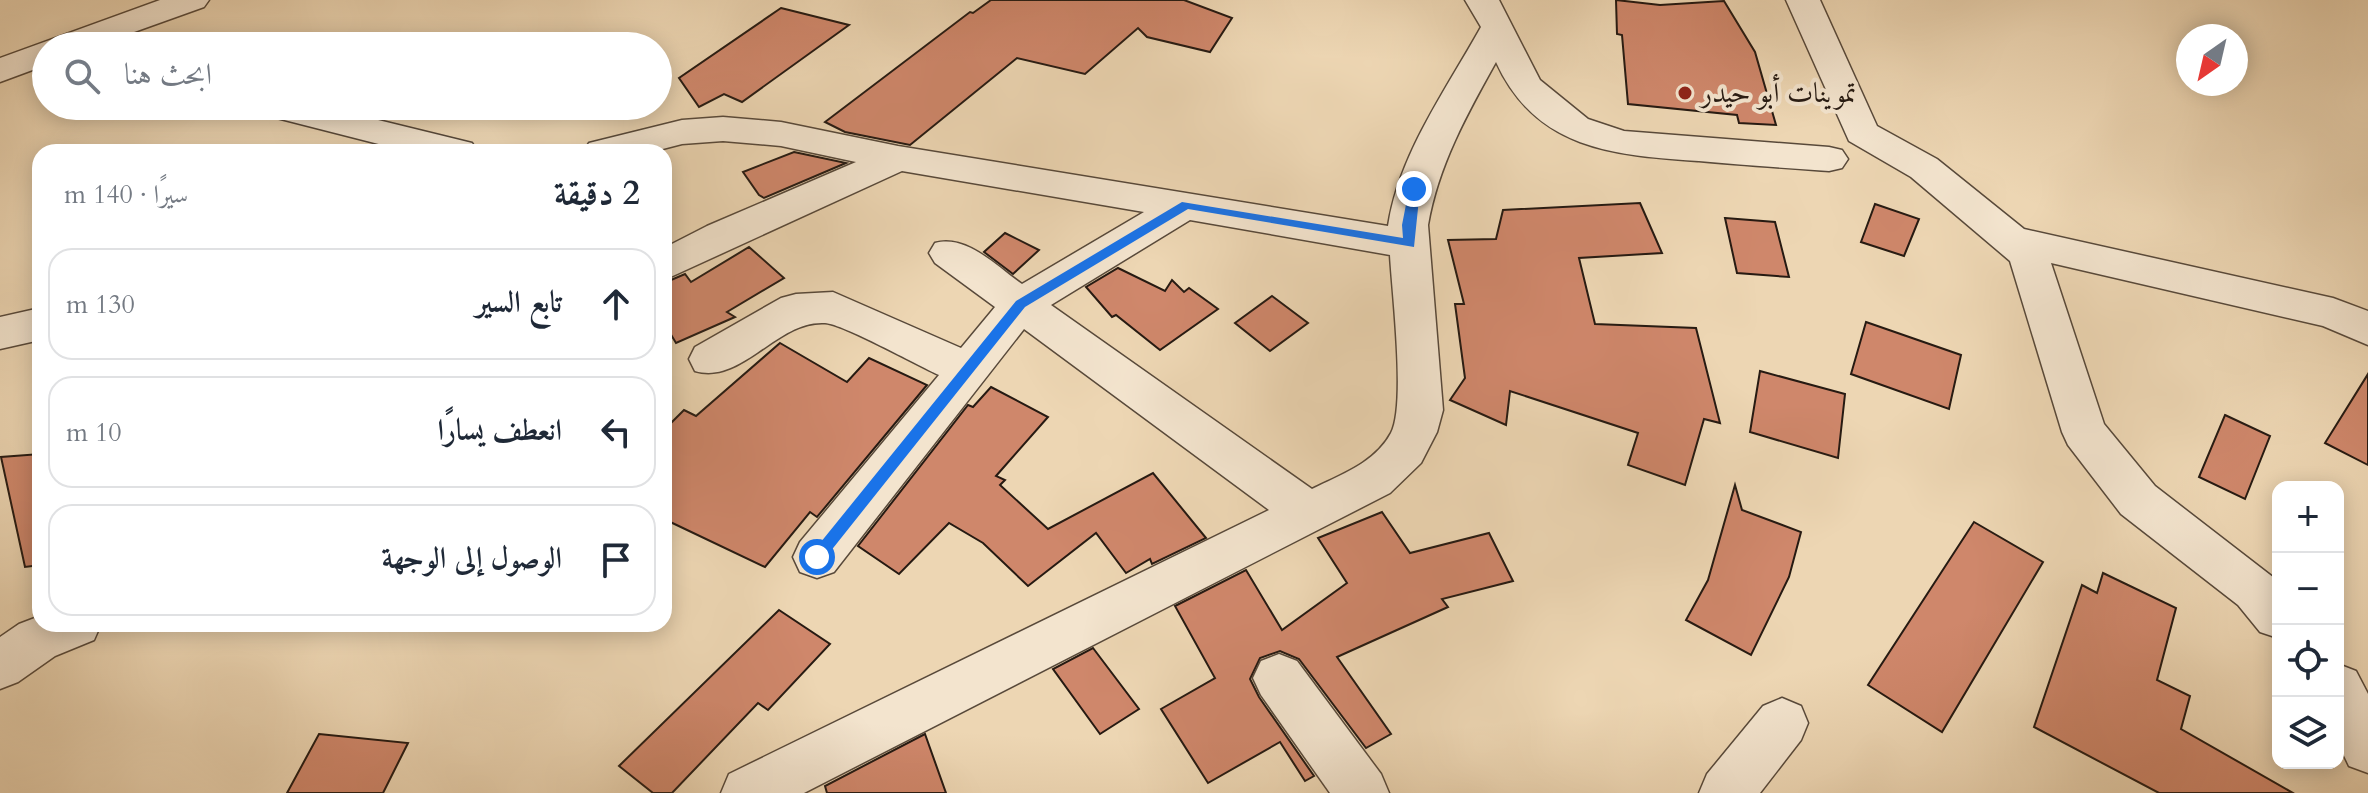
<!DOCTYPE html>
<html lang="ar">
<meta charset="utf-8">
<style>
:root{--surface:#fff;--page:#f2f2f3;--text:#1f2937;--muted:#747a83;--line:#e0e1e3}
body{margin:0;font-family:Cardo,Amiri,serif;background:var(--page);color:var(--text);direction:rtl}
.controls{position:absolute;right:24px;bottom:24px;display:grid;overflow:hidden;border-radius:16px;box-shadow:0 4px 20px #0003}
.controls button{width:72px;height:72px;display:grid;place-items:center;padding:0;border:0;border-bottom:2px solid var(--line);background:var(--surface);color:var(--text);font:40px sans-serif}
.compass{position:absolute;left:2176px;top:24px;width:72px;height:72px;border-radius:50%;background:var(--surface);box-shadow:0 4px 20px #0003;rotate:214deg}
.stop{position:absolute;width:24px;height:24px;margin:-18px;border:6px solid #1a73e8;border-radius:50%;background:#fff}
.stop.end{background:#1a73e8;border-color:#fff;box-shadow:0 2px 8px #0008}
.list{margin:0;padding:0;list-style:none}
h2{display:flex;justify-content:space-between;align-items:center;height:104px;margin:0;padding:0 32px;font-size:34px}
h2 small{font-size:26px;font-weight:400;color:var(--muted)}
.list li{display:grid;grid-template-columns:52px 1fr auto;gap:24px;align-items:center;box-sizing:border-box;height:112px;margin:0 16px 16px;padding:0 16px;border:2px solid var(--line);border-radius:24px}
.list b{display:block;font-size:30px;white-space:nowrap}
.list em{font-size:26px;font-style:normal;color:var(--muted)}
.icon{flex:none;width:44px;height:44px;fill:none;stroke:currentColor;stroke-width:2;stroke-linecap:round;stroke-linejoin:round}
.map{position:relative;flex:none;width:2368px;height:793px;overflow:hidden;direction:ltr}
.search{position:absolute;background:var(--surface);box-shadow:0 4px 20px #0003;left:32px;top:32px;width:640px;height:88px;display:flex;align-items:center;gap:20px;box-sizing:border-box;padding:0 28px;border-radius:44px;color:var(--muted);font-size:30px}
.panel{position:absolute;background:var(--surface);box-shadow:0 4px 20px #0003;left:32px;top:144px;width:640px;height:488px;border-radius:24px;direction:rtl}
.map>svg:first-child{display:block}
</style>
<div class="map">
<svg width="2368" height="793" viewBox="0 0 2368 793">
<rect width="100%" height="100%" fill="#edd6b3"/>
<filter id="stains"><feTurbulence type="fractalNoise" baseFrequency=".0025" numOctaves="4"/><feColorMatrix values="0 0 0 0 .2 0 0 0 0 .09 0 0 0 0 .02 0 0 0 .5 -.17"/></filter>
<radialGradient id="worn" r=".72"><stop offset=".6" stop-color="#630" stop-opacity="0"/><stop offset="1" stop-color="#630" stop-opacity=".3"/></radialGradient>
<g fill="#cf876b" stroke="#261a12" stroke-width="2">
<polygon points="991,0 1184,0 1232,18 1210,52 1147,37 1138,28 1085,74 1017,58 910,145 845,132 825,122 970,12 973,13"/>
<polygon points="1616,0 1660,5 1724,1 1755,52 1776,125 1739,123 1737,115 1628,104 1622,35 1617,34"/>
<polygon points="781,8 849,25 742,102 724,94 699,107 679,78"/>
<polygon points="794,152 846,163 764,198 759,195 743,172"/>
<polygon points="1640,203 1662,253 1579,258 1595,324 1696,328 1720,423 1704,419 1685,485 1628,465 1638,433 1510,391 1506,425 1450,400 1465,378 1455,304 1464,304 1448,240 1496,239 1503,210"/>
<polygon points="1875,204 1919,219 1904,256 1861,242"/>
<polygon points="1725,218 1775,222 1789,277 1737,273"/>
<polygon points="1005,233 1039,250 1013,274 984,252"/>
<polygon points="749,247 784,278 727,312 735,317 676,343 664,323 664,283 685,274 691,282"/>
<polygon points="1118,268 1165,291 1172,280 1184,292 1189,288 1218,309 1160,350 1116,315 1112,317 1086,287"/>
<polygon points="1272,296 1308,323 1270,351 1235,323"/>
<polygon points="1866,322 1961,355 1949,409 1851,374"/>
<polygon points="780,343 847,382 869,358 927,385 817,517 810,512 765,567 664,519 664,430 684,410 696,416"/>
<polygon points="1760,371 1845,394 1838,458 1750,432"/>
<polygon points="2368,374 2368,465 2325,443"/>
<polygon points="991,387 1048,417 996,476 1005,480 1000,485 1048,529 1153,473 1206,538 1152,564 1150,559 1126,573 1096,533 1028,586 983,543 949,523 899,574 858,546 968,405 973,407"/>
<polygon points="2225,415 2270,436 2245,499 2199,477"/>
<polygon points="40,454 40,565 25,567 1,457"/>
<polygon points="1735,485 1742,510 1801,532 1789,577 1751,655 1686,620 1708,580"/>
<polygon points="1382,512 1410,553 1489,533 1513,581 1442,599 1448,607 1337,657 1391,734 1366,748 1299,659 1280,651 1260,658 1250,679 1259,697 1314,776 1305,781 1280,742 1208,783 1161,709 1215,678 1175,606 1246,570 1282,630 1347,583 1318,538"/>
<polygon points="1974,522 2043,562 1942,732 1868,685"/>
<polygon points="2103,573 2176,608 2157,680 2190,696 2181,729 2293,793 2159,793 2034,727 2082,585 2097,593"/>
<polygon points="779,610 830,644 768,710 758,703 672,793 653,793 619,766"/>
<polygon points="1093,648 1139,709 1100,734 1053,669"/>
<polygon points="319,734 408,743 383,793 287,793"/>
<polygon points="925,734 946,793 827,793 825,786"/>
</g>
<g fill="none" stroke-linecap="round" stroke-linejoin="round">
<g stroke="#58493a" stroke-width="3">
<g id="street">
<polygon points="160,0 209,0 204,7 95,46 46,46 46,65 0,82 0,58"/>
<path d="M1465 0H1499L1540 80 1588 119 1624 131 1829 147 1842 150 1848 159 1842 168 1829 171C1786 168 1742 165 1699 161 1614 155 1536 150 1496 62 1467 114 1438 166 1428 225L1443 410 1437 432 1421 463 1390 493 804 793H721L729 774 1269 510 1024 329 834 572 817 578 800 572 793 557 800 542 939 375C917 365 843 324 825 323 777 320 742 385 695 371L689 359 695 347 781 298 796 294 833 292 961 348 995 307 935 263 929 253 935 243C967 234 997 267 1022 284L1144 212 902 171 664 280V248L707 226 856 162 781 146 723 141 682 144 651 152H583L589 143 682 120 723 117 781 122 898 146 1388 226C1399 154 1446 90 1481 27ZM1190 220 1390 255C1392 292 1406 405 1391 433 1375 463 1340 475 1312 489L1051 305Z"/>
<polygon points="1786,0 1820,0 1877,126 1937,159 2024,229 2333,298 2368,311 2368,345 2323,326 2051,263 2104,424 2155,486 2278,581 2278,638 2260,632 2238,605 2121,514 2068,445 2062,432 2010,261 1911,177 1849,141"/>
<polygon points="256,106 321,106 472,143 478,152 410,152 261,114"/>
<polygon points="40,308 40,340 0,349 0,317"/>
<polygon points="40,616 40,624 101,624 94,640 55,656 18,682 0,689 0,637 19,624"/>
<polygon points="1279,654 1297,661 1381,774 1389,793 1330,793 1261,695 1253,678 1261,661"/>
<polygon points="2338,664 2356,671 2368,694 2368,773 2349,766 2338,743"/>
<polygon points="1782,698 1801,706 1808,723 1801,740 1760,793 1699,793 1707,774 1763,706"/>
</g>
</g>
<use href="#street" fill="#f3e4ce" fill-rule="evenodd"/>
</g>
<polygon fill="#1a73e8" points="1414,186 1420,189 1414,247 1188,209 1025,307 822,562 812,562 812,553 1016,301 1182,202 1403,238 1402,225 1409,189"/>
<circle fill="#8f2418" stroke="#f3e4ce" stroke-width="3" cx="1685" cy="93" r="8"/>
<g text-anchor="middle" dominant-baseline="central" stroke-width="8" stroke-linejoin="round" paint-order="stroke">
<g font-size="28" fill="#261a12" stroke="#f3e4ce" text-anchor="start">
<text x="1701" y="93">تموينات أبو حيدر</text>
</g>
</g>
<rect width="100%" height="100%" filter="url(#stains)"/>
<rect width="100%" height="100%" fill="url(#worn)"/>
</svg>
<div class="controls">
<button>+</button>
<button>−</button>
<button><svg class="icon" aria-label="locate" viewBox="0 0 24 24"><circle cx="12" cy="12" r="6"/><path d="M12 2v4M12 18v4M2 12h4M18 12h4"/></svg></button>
<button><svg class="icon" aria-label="layers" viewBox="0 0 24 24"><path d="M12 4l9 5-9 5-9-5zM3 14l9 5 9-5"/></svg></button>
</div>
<svg class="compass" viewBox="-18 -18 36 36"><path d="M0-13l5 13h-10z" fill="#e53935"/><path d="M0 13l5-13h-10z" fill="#747a83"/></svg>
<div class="stop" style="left:817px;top:557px"></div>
<div class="stop end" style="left:1414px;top:189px"></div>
<div class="search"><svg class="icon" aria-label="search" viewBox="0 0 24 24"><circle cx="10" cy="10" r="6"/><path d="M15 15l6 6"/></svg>ابحث هنا</div>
<section class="panel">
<h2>2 دقيقة<small>سيرًا · 140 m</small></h2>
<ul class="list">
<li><svg class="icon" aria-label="ahead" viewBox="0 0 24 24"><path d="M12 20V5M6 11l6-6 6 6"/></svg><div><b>تابع السير</b></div><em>130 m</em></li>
<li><svg class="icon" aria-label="left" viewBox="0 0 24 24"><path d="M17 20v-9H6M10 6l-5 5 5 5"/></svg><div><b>انعطف يسارًا</b></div><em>10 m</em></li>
<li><svg class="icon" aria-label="arrive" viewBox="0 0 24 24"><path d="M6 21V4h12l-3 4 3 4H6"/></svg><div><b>الوصول إلى الوجهة</b></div></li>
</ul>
</section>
</div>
